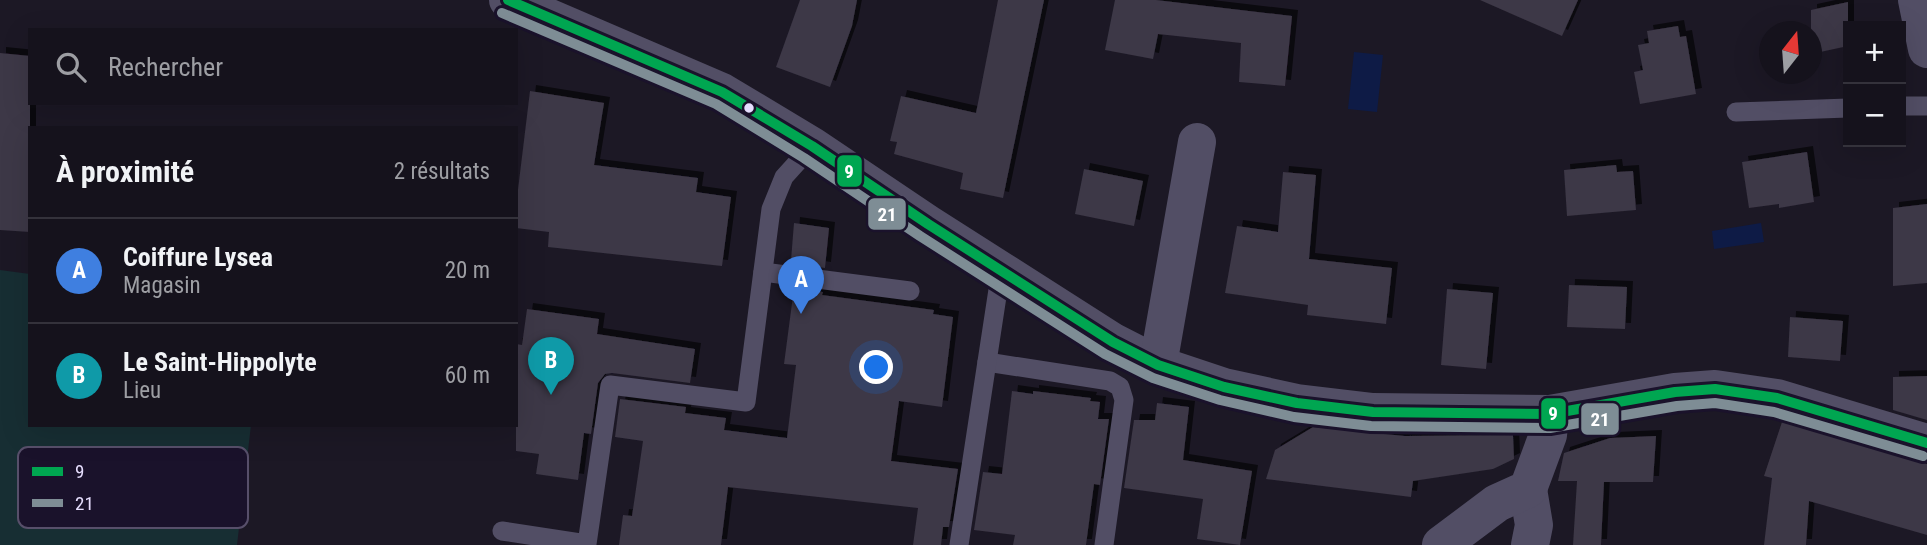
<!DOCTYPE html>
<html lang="fr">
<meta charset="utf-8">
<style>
:root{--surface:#15121c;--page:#1e1b25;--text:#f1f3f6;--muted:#9d9ea3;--line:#34323b;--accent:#0b8043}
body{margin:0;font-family:"Roboto Condensed",sans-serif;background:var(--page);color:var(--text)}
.controls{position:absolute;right:21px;top:21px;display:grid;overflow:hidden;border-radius:0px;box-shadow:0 7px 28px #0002}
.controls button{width:63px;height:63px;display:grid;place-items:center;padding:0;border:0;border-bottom:2px solid var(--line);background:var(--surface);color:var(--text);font:35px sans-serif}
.compass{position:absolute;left:1759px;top:21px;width:63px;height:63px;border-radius:50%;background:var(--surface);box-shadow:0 7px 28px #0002;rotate:17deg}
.you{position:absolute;left:877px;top:368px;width:24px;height:24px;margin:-18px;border:5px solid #fff;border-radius:50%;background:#1a73e8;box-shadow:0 0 0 10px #1a73e833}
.badge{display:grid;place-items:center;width:46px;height:46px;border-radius:50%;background:var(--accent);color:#fff;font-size:23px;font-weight:700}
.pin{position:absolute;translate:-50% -58px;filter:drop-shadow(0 2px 4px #0008)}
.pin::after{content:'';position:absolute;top:37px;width:24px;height:21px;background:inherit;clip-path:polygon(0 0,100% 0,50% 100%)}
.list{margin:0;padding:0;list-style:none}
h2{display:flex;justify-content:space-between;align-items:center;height:91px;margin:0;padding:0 28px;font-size:30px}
h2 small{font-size:23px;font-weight:400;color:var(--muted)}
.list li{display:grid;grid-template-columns:46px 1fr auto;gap:21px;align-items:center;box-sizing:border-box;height:105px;padding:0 28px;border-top:2px solid var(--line)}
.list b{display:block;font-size:26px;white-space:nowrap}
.list p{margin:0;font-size:23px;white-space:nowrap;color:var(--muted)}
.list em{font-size:23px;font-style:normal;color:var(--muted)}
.icon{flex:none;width:38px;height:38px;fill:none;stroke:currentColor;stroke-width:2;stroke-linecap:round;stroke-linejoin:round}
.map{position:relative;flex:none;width:1927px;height:545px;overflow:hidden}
.search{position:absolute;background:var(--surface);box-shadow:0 7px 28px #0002;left:28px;top:28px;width:490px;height:77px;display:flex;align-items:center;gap:18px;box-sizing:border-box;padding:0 24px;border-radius:0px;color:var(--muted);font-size:26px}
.panel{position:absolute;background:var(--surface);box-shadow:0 7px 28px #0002;left:28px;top:126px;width:490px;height:301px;border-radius:0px}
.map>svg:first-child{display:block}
</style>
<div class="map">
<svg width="1927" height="545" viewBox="0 0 1927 545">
<defs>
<filter id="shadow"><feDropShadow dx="6" dy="-6" stdDeviation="0" flood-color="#0009"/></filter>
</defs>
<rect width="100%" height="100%" fill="#1c1825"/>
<polygon fill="#172e33" points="0,270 30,274 30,425 251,425 237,545 0,545"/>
<g fill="#0e1b46">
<polygon points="1354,52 1383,55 1377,112 1348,109"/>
<polygon points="1761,223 1764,242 1714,249 1712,231"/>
</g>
<g fill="#3c3746" filter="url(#shadow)">
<polygon points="800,0 857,0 852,26 830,87 776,67"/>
<polygon points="998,0 1044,0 1003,198 960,189 963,173 894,154 897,142 890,141 901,96 976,113"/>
<polygon points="1115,0 1156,0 1292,16 1285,86 1239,82 1241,43 1158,34 1153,59 1105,50"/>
<polygon points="1480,0 1578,0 1562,36"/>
<polygon points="1848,2 1848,46 1811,54 1811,10"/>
<polygon points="1678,26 1680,37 1686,36 1696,94 1640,104 1634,72 1643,70 1638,45 1649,43 1647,31"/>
<polygon points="0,53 30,56 30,232 0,230"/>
<polygon points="530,91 604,103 594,165 698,178 696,192 731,197 722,266 548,247 549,232 516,228 516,206"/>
<polygon points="1807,152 1814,202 1779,208 1779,204 1749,208 1742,162"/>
<polygon points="1616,165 1617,172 1633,171 1636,210 1567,216 1564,170"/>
<polygon points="1084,169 1143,181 1134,226 1075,214"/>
<polygon points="1283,172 1316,175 1309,259 1392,268 1386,324 1307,315 1308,305 1225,293 1237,226 1278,232"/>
<polygon points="1927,204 1927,283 1893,286 1893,208"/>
<polygon points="794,223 829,228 825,268 797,264 798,261 791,260"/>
<polygon points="1569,285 1627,287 1625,329 1567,327"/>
<polygon points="794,288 823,292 822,295 934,310 933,314 953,317 942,407 899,401 891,461 958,469 949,527 943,527 941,545 913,545 918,508 728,487 721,545 619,545 623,515 632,516 643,441 615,437 620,399 686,407 685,413 726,418 724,430 787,438 796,365 784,364"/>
<polygon points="1447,289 1493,293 1486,369 1441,365"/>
<polygon points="527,309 599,319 597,334 695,349 690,383 612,373 605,374 598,383 591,434 584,433 578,480 536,474 539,454 516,451 516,344 522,345"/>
<polygon points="1790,317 1843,321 1840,361 1788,357"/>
<polygon points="1927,376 1927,420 1893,410 1893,377"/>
<polygon points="1012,391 1033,394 1033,391 1091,398 1090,401 1100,402 1098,419 1109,419 1100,485 1094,484 1086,545 1013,545 1015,535 974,530 983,472 1002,474"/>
<polygon points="1157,403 1189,407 1183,460 1252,471 1240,545 1197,539 1203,499 1124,488 1134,420 1155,420"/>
<polygon points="1782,422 1927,464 1927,535 1809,501 1806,545 1764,545 1772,478 1764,476"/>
<polygon points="1313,427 1405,436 1513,435 1514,459 1493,469 1413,481 1411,497 1266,479 1275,450"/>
<polygon points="1656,436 1653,482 1604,482 1601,545 1573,545 1577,481 1558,481 1564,453 1610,438"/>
</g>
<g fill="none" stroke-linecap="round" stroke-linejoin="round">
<g stroke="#524e65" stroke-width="19">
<polyline points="1901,106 1927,106"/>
<polyline points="1736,112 1848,108"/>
<polyline points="763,272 910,291"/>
<polyline points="987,362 1110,381 1120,387 1124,400 1104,545"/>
<polyline points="502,531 587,544 610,385 746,402 771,209 784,177 812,146"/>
<polyline points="959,545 1001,270"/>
</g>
<g stroke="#524e65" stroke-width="38">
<polyline points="508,0 722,92 812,146 928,224 1113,342 1158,365 1224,387 1297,403 1373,412 1550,414 1675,392 1715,389 1777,398 1927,443"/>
<polyline points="1917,0 1927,49"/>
<polyline points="1158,365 1197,142"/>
<polyline points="1528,489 1534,525 1530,545"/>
<polyline points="1441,545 1497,503 1528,489 1548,435 1550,414"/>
</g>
<g stroke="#1a122b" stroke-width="16">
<polyline id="bus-1" points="508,0 722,92 812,146 928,224 1113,342 1158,365 1224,387 1297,403 1373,412 1550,414 1675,392 1715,389 1777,398 1927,443"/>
</g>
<g stroke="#1a122b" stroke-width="16">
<polyline id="bus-2" points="502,13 716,104 804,158 920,236 1105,354 1153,378 1220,400 1294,417 1371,426 1550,428 1677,406 1715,403 1774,412 1923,456"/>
</g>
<use href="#bus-1" stroke="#00a651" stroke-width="10"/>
<use href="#bus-2" stroke="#7e8d95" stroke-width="10"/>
</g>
<circle fill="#e6defe" stroke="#1a122b" stroke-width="2.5" cx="749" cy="108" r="6"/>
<rect x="18" y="447" width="230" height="81" rx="10" fill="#1a122b" stroke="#574f6a" stroke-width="2"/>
<rect x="32" y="467" width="31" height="9" fill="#00a651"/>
<rect x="32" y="499" width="31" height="8" fill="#7e8d95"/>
<g font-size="19" fill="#e6defe">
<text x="75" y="478">9</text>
<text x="75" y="510">21</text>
</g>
<g stroke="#1a122b" stroke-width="2.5">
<rect x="836" y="154" width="27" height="34" rx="7" fill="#00a651"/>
<rect x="867" y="197" width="40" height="34" rx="7" fill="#7e8d95"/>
<rect x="1540" y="397" width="27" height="33" rx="7" fill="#00a651"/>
<rect x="1580" y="402" width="40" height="34" rx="7" fill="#7e8d95"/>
</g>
<g font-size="19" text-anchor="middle" font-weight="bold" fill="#fff">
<text x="849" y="178">9</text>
<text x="887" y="221">21</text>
<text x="1553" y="420">9</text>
<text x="1600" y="426">21</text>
</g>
</svg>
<div class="controls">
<button>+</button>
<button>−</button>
</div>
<svg class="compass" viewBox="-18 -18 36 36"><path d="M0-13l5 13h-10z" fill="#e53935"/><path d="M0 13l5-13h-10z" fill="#9d9ea3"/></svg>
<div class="you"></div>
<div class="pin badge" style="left:801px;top:314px;background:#3f7fe0">A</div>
<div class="pin badge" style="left:551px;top:395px;background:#0f9aa8">B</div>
<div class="search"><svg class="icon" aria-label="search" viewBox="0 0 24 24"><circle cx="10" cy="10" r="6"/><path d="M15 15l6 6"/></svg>Rechercher</div>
<section class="panel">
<h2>À proximité<small>2 résultats</small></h2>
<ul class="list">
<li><span class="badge" style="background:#3f7fe0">A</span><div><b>Coiffure Lysea</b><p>Magasin</p></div><em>20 m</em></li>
<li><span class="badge" style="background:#0f9aa8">B</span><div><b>Le Saint-Hippolyte</b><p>Lieu</p></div><em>60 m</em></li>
</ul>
</section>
</div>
